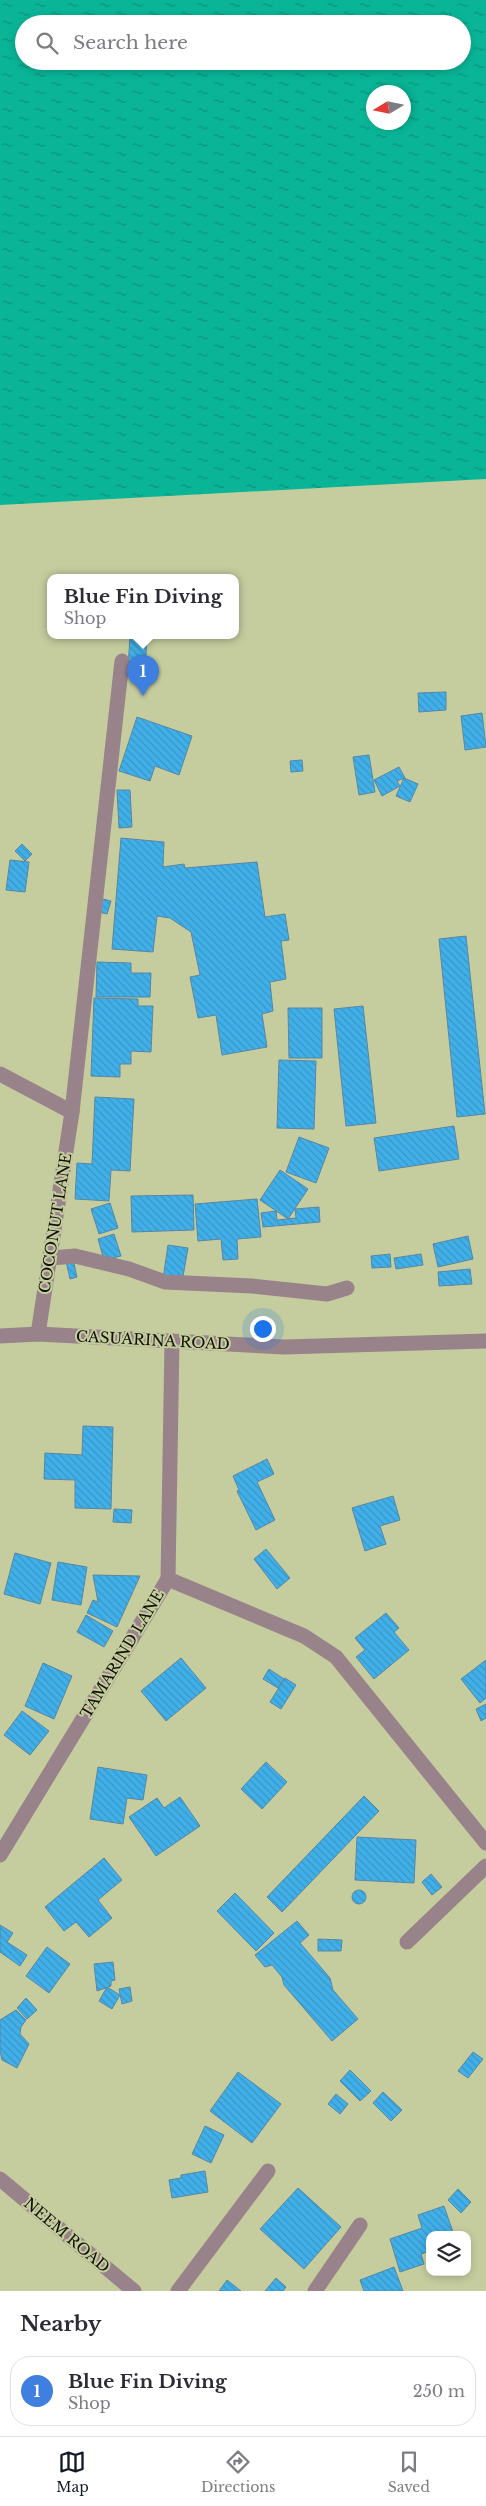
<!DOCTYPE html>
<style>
:root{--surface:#fff;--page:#f2f2f3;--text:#2b2b33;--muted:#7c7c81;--line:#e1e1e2;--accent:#111827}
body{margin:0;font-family:"Libre Baskerville",serif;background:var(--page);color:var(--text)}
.controls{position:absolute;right:15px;bottom:15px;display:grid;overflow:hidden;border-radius:10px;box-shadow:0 2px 8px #0003}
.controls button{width:45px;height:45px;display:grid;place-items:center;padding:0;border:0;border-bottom:1px solid var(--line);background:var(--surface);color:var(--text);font:25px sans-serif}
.compass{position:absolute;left:366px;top:85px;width:45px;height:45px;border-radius:50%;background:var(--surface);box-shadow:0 2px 8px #0003;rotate:260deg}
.you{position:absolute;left:262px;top:1328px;width:18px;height:18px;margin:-12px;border:4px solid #fff;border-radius:50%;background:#1a73e8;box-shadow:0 0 0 8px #1a73e833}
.badge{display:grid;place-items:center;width:32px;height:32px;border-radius:50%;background:var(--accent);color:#fff;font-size:16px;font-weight:700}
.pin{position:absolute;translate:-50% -41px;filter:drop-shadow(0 1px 2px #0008)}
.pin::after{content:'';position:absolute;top:26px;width:18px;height:15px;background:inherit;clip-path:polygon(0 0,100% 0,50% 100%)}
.popup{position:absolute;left:47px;top:574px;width:192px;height:65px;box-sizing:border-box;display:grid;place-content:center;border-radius:10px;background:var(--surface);filter:drop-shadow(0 1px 4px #0005);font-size:16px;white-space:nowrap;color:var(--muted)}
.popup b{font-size:19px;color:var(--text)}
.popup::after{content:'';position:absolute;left:50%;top:100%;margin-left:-10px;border:10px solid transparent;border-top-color:var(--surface)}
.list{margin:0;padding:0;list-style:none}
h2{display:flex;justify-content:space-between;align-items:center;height:65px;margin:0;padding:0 20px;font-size:21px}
h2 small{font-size:16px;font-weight:400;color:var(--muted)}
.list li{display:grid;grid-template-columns:32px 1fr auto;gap:15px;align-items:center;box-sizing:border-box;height:70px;margin:0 10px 10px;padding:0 10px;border:1px solid var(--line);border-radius:20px}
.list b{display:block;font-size:19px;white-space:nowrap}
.list p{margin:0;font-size:16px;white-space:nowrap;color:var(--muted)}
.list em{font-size:16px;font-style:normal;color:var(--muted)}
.icon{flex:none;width:28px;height:28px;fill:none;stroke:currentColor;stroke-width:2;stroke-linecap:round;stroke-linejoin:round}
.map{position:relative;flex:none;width:486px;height:2291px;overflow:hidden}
.search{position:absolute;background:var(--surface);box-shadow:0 2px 8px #0003;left:15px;right:15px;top:15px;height:55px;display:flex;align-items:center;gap:12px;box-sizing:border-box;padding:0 18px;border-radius:28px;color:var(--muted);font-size:19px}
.sheet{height:145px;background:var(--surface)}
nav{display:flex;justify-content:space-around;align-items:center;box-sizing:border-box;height:70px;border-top:1px solid var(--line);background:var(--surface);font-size:14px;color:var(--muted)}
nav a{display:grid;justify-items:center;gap:2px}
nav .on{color:var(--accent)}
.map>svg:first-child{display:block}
</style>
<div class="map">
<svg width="486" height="2291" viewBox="0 0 486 2291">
<defs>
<pattern id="water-ripples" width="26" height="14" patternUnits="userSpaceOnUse" patternTransform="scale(1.25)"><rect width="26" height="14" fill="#0ab597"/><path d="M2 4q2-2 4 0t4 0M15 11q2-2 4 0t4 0" fill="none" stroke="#099279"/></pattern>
<pattern id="building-back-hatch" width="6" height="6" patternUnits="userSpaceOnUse" patternTransform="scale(1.25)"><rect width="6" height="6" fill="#41b0e9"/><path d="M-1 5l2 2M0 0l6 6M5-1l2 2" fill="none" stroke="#3896c6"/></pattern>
</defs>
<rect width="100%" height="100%" fill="#c5cd9f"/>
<path fill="url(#water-ripples)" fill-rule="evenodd" d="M0 0H486V479L0 505ZM24 24H462V61H24ZM374 92H404V122H374Z"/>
<g fill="url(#building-back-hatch)" stroke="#5a86a0">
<polygon points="130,637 147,638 145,668 128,667"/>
<polygon points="446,692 446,710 419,712 418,693"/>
<polygon points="482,713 486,747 465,750 461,716"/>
<polygon points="137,717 192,736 179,775 155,766 150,781 119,771"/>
<polygon points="369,755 375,792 359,795 353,757"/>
<polygon points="302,760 303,771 291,772 290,761"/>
<polygon points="399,767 405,778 397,781 400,786 382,796 374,780"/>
<polygon points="404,778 418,784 410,802 396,796"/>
<polygon points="117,790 130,790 132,827 119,828"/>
<polygon points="121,838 164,842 163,867 184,864 185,868 257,862 265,917 285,914 289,940 281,941 286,979 270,982 273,1011 262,1014 267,1047 222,1055 216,1015 198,1018 190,977 200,975 191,932 170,918 157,916 153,952 112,949"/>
<polygon points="22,844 32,854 25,861 15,851"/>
<polygon points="10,860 29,862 25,892 6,890"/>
<polygon points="103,899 111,901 107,914 99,912"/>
<polygon points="466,936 485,1114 457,1117 439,939"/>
<polygon points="97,962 131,963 131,973 151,973 150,997 96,997"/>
<polygon points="94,998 138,999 138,1006 153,1006 151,1052 131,1051 131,1064 120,1064 120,1077 91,1076"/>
<polygon points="363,1006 376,1123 346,1126 334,1009"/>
<polygon points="288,1008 322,1008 322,1058 289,1058"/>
<polygon points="279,1060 316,1061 314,1129 277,1128"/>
<polygon points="95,1097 134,1099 130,1171 111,1170 109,1201 75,1199 77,1163 92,1164"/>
<polygon points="454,1126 459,1159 379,1171 374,1138"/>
<polygon points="299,1137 329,1148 316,1183 286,1172"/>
<polygon points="280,1170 308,1189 288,1219 260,1200"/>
<polygon points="193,1195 194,1230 132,1232 131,1196"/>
<polygon points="257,1199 261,1237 237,1239 238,1259 223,1260 221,1239 198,1241 195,1204"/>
<polygon points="110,1203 118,1228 99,1234 91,1209"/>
<polygon points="319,1207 320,1222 263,1227 261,1213 276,1211 277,1220 296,1218 295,1209"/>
<polygon points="114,1234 121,1256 104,1260 98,1239"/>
<polygon points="468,1236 473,1259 438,1267 433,1244"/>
<polygon points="168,1245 188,1248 182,1282 163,1279"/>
<polygon points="390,1254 391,1267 372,1268 371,1256"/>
<polygon points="421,1254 423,1265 396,1269 394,1258"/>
<polygon points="73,1259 77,1277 70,1279 66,1261"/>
<polygon points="470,1269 472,1284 439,1286 438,1272"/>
<polygon points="83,1426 113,1427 111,1509 75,1508 75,1480 44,1479 45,1453 82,1455"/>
<polygon points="267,1459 274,1474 257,1482 275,1520 256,1530 237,1491 239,1490 233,1476"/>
<polygon points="393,1496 400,1520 380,1526 386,1544 365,1551 352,1508"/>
<polygon points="114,1509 132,1510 131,1523 113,1522"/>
<polygon points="266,1549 290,1578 277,1589 254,1559"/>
<polygon points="15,1553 51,1563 40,1604 4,1594"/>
<polygon points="58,1562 87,1567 81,1605 52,1600"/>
<polygon points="93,1575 140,1576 117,1627 87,1613 93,1600 98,1602"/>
<polygon points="386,1613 399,1628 394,1632 409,1650 374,1679 356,1657 365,1650 355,1638"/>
<polygon points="86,1615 113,1631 104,1647 77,1632"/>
<polygon points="181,1658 206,1688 166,1721 141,1691"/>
<polygon points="486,1660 486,1698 480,1703 461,1679"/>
<polygon points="43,1663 72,1676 54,1719 25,1706"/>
<polygon points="269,1669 284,1679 278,1688 263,1679"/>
<polygon points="285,1678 296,1685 281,1709 270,1702"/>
<polygon points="486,1704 486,1718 481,1721 476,1709"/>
<polygon points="22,1711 49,1731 30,1755 4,1735"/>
<polygon points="266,1762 287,1782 262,1809 241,1789"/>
<polygon points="98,1767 147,1775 143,1800 127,1798 123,1824 90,1819"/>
<polygon points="364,1796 379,1811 282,1912 267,1897"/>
<polygon points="180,1797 200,1826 156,1856 129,1817 157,1798 164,1808"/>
<polygon points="357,1837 416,1840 414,1883 355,1880"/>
<polygon points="104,1858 122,1880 98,1900 112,1918 89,1937 76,1922 64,1931 45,1907"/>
<polygon points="431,1874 442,1887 432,1895 422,1882"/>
<circle cx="359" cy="1897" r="7"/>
<polygon points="235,1893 274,1933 256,1951 217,1911"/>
<polygon points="297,1921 309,1935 300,1943 330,1978 333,1990 358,2019 332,2041 284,1985 282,1977 272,1965 265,1967 255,1955"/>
<polygon points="0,1925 13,1933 7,1942 27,1955 20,1966 0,1952"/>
<polygon points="318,1939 342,1940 341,1951 318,1951"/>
<polygon points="47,1947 70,1964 49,1993 26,1976"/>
<polygon points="113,1962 115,1980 111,1981 111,1986 97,1991 94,1964"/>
<polygon points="107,1987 120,1995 112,2009 99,2001"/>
<polygon points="130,1987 132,2001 122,2004 119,1989"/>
<polygon points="26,1998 37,2010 27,2019 17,2008"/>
<polygon points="16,2010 26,2020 21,2027 20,2034 29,2044 17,2068 2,2060 0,2051 0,2020"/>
<polygon points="473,2052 483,2059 468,2078 458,2071"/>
<polygon points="350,2070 371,2091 360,2101 340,2081"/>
<polygon points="238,2072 281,2104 252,2143 210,2111"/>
<polygon points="383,2092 402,2110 391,2121 373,2103"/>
<polygon points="336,2094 348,2104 340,2114 328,2104"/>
<polygon points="205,2126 224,2135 211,2163 192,2154"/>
<polygon points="205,2171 208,2192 172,2198 169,2180 181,2178 181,2175"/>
<polygon points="298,2188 341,2227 304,2269 260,2229"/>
<polygon points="458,2189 471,2202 461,2213 448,2200"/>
<polygon points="444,2206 454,2235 430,2235 430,2251 421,2254 424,2264 400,2272 390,2239 422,2228 418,2215"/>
<polygon points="394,2267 403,2291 364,2291 360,2280"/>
<polygon points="276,2278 286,2287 283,2291 265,2291"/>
<polygon points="227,2280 241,2291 219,2291"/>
</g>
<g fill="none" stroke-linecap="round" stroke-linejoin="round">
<g stroke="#99838b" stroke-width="15">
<polyline points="0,1074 72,1112"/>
<polyline points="51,1258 75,1256 129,1269 165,1282 252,1286 327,1294 347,1288"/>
<polyline points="38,1334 72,1112 122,661"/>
<polyline points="0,1336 38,1334 284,1347 486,1341"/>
<polyline points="168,1579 304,1636 336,1657 486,1843"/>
<polyline points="0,1855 168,1579 172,1341"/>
<polyline points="407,1942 486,1866"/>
<polyline points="0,2179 134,2291"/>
<polyline points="178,2291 268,2171"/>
<polyline points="315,2291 360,2225"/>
</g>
</g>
<g text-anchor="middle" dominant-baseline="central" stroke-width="4" stroke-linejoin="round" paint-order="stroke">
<g font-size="15" fill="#101203" stroke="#c5cd9f">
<text transform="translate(55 1223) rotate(-81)">COCONUT LANE</text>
<text transform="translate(153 1340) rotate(3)">CASUARINA ROAD</text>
<text transform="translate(122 1654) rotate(-59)">TAMARIND LANE</text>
<text transform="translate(67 2235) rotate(40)">NEEM ROAD</text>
</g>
</g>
</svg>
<div class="controls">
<button><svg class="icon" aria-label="layers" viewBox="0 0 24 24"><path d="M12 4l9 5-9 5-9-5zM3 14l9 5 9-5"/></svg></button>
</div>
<svg class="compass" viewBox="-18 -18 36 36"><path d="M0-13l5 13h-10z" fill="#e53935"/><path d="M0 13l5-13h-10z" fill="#7c7c81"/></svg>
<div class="you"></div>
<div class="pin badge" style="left:143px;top:696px;background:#3f7fe0">1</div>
<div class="popup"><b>Blue Fin Diving</b>Shop</div>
<div class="search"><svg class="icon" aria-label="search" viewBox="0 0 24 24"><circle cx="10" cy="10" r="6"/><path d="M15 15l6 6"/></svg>Search here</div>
</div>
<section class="sheet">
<h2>Nearby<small></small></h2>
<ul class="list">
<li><span class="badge" style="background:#3f7fe0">1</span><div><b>Blue Fin Diving</b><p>Shop</p></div><em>250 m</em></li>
</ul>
</section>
<nav>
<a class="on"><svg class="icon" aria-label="map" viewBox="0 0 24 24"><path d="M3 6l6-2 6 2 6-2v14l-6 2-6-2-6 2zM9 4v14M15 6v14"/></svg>Map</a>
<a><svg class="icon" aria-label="directions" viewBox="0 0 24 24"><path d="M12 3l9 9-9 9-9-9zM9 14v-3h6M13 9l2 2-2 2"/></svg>Directions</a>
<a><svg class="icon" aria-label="saved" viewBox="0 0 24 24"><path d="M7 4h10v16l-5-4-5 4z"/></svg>Saved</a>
</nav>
